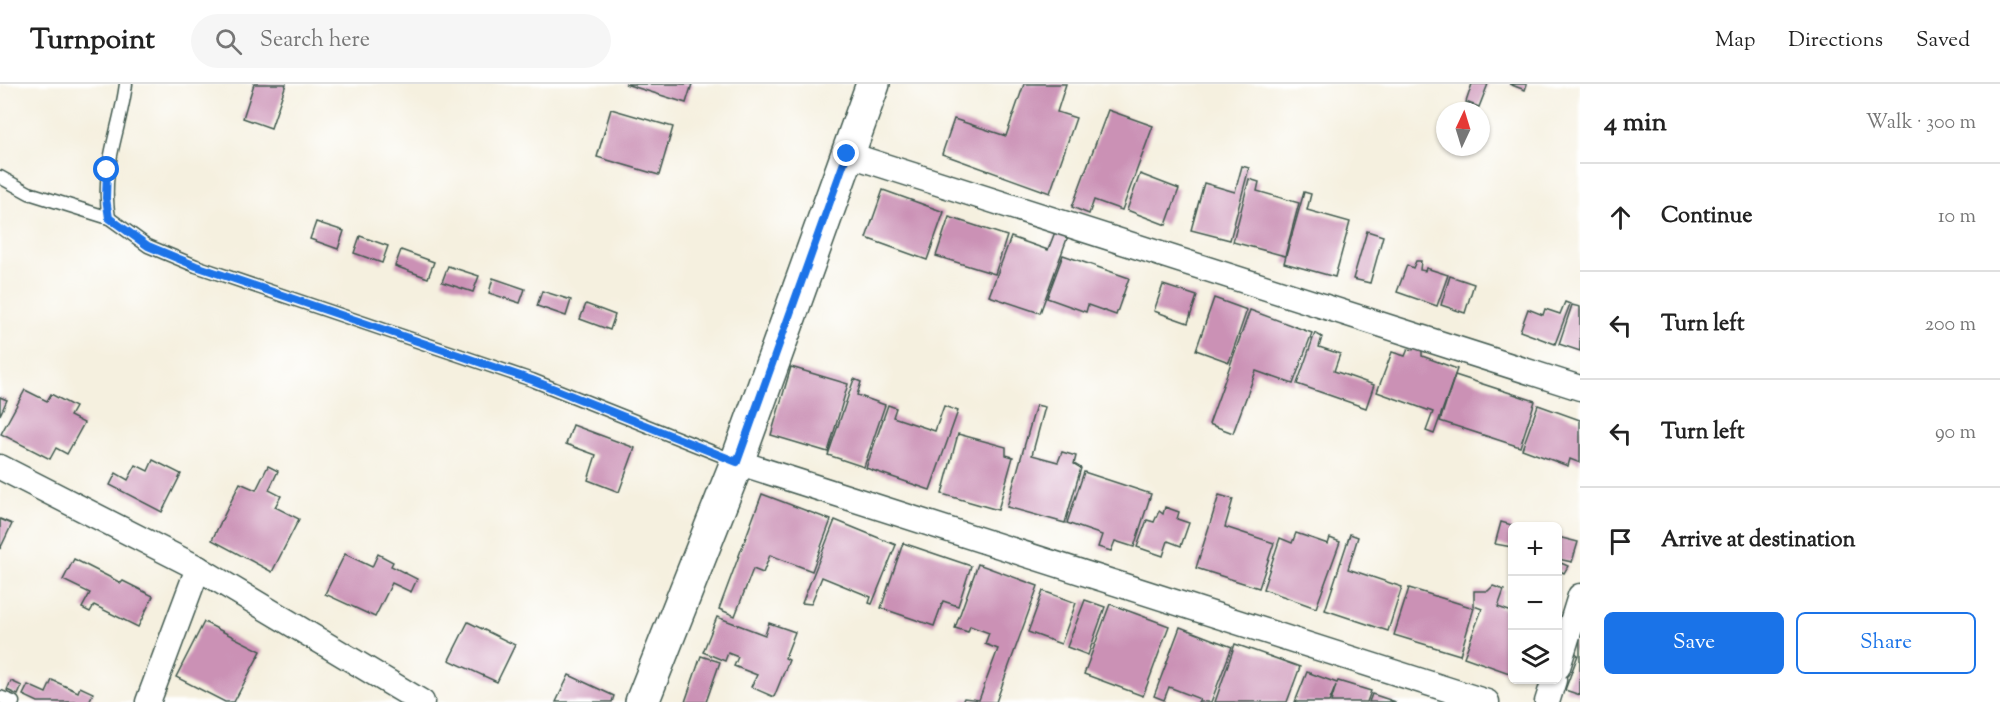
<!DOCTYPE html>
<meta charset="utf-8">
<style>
:root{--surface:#fff;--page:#f6f6f6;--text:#222;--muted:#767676;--line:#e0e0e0;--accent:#1a73e8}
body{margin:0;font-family:"Sorts Mill Goudy",serif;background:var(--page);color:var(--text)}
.controls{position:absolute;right:18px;bottom:18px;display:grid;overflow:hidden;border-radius:9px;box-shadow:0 2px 4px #0004}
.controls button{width:54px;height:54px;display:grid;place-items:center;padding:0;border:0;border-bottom:2px solid var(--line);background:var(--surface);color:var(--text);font:30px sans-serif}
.compass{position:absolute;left:1436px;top:18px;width:54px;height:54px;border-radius:50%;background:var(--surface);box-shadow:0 2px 4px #0004;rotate:4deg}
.stop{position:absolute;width:18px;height:18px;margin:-14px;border:4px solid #1a73e8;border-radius:50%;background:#fff}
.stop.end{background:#1a73e8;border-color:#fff;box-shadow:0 2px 6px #0008}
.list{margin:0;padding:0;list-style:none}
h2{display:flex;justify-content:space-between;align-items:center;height:78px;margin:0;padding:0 24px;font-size:26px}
h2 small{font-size:20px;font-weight:400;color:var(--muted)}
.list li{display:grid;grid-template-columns:39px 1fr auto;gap:18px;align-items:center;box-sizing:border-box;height:108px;padding:0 24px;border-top:2px solid var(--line)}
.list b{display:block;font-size:22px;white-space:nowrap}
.list em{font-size:20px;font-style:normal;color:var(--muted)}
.actions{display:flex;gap:12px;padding:18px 24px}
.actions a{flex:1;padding:14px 0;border:2px solid var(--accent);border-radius:9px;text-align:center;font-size:21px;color:var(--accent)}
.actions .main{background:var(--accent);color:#fff}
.icon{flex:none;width:33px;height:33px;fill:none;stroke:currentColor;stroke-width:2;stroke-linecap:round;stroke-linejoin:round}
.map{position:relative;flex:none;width:1580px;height:618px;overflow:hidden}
header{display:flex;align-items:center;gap:36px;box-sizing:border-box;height:84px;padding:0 30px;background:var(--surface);border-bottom:2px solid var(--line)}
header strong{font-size:28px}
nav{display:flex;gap:33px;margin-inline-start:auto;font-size:21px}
.search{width:420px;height:54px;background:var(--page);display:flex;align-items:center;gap:15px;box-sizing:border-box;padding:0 21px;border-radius:33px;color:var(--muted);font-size:22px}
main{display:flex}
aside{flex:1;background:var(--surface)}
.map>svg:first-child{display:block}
</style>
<header>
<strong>Turnpoint</strong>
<div class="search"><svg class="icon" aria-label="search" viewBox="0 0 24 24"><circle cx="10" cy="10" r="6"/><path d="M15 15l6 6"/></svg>Search here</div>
<nav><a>Map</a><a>Directions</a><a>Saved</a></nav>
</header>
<main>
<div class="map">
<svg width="1580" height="618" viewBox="0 0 1580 618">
<rect width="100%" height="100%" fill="#fff"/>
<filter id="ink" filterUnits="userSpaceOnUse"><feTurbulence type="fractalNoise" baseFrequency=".0167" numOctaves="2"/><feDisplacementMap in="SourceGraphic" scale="12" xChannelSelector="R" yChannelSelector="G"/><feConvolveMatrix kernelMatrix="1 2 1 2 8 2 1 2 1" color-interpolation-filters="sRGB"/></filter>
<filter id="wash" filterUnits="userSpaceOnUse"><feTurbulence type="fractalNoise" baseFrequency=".008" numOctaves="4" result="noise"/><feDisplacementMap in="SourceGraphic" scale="24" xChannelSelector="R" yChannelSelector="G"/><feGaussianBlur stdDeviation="1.35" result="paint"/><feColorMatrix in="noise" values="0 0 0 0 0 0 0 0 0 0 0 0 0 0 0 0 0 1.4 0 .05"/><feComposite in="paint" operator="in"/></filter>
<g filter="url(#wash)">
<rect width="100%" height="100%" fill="#f5f0df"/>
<g id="blocks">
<g fill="#cb91b5">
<polygon points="254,0 286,0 271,44 243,34"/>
<polygon points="625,0 692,0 686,19"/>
<polygon points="1024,0 1066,0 1057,28 1076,34 1050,109 942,70 954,35 1006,52"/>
<polygon points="1472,0 1488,0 1479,23 1466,18"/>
<polygon points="1509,0 1527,0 1525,6"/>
<polygon points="611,25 673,43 659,91 597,73"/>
<polygon points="1108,26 1153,42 1122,126 1094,116 1089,130 1072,123"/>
<polygon points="1242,82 1249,84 1230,156 1191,146 1204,99 1235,108"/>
<polygon points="1140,90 1179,105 1166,141 1127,126"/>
<polygon points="1249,95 1259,98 1257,107 1299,119 1285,172 1233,158"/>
<polygon points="883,106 944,128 927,176 866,154"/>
<polygon points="1304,108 1311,110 1307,126 1350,138 1335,193 1284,179"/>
<polygon points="949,133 1007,152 995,190 936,172"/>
<polygon points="316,138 344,147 338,165 310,155"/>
<polygon points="1367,147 1383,152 1370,199 1353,195"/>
<polygon points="1055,148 1068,152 1040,229 989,212 1011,153 1048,166"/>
<polygon points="360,152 388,162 382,179 354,169"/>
<polygon points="401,166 434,178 428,194 395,182"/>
<polygon points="1063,171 1129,194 1116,231 1088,221 1086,228 1047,214"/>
<polygon points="1416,177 1421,177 1420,186 1425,187 1426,184 1448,191 1437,222 1397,208 1407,181 1413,184"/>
<polygon points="448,182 479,192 473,208 442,198"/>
<polygon points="1450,192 1474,200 1465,229 1441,221"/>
<polygon points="493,194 525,205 520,219 489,209"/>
<polygon points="1163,201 1197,212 1188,239 1154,227"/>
<polygon points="542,207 571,216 566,232 537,222"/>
<polygon points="1214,214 1247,226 1229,278 1196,266"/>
<polygon points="1565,218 1570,220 1555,260 1520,247 1528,225 1543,231 1545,225 1560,230"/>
<polygon points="586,220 615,231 610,246 580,235"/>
<polygon points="1572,221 1580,223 1580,267 1559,260"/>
<polygon points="1250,226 1312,249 1293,300 1256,287 1233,349 1209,340"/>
<polygon points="1315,249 1322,253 1319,263 1340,270 1334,287 1374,301 1366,324 1297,300"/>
<polygon points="1416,259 1422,262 1422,272 1457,285 1434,350 1426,347 1433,328 1377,308 1392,268 1405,272 1408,265 1413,266"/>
<polygon points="791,283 848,300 828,368 771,351"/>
<polygon points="1455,291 1535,317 1520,363 1440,337"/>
<polygon points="854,295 861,298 857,311 885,321 864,383 828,371"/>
<polygon points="25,306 47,317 51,310 75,323 70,332 84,339 67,370 56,364 50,375 1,350"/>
<polygon points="0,313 7,316 0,331"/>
<polygon points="888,321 896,324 893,333 935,347 944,322 958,327 930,406 866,384"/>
<polygon points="1036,321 1045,323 1032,371 1058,378 1062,368 1076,372 1074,380 1081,384 1065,439 1007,423"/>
<polygon points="1538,321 1580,336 1580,379 1570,375 1568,382 1522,365"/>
<polygon points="573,341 635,364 619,408 588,396 596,371 566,360"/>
<polygon points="958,350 1006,363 1006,371 1013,373 998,426 942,410"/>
<polygon points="153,376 181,390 162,428 110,401 116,389 128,396 136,381 148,387"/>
<polygon points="268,382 278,387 269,406 281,412 275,423 299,435 272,488 212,456 240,399 256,406"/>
<polygon points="1084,388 1151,410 1134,463 1115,457 1111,467 1098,463 1102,451 1067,439"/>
<polygon points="762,410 831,436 812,487 770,471 763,489 753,485 735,532 719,525"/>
<polygon points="1219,411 1233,415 1225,443 1274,459 1259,504 1196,484"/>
<polygon points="1165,423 1179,428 1177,435 1189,439 1181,462 1168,457 1163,472 1137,463 1147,436 1154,438 1159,427 1163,430"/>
<polygon points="0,435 12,440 0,465"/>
<polygon points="835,436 896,461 872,520 869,519 871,513 822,493 811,520 802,519"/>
<polygon points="1501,438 1512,441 1512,463 1495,460"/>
<polygon points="1296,449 1328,460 1330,454 1340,458 1316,524 1263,505 1280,454 1292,459"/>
<polygon points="1350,450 1358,453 1348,485 1402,503 1388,547 1325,526"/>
<polygon points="1558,453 1578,458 1572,478 1558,475"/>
<polygon points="903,459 971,482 958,522 943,517 934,542 881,524"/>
<polygon points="345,470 372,483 378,470 393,478 391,482 417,495 411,508 392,499 375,533 325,510"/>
<polygon points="74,475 121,499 123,497 153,512 138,543 94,521 90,528 82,524 90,509 63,496"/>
<polygon points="1561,479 1568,482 1564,489 1558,486"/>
<polygon points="978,480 1038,502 996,618 962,618 964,614 979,616 998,565 985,560 989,549 970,542 968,548 955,544"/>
<polygon points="1493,502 1504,506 1498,523 1512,528 1512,590 1464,573 1482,525 1474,522 1474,507 1488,507"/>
<polygon points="1409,504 1474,524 1460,571 1394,551"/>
<polygon points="1043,507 1076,519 1061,560 1028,548"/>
<polygon points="1085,516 1105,523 1088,571 1067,563"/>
<polygon points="1110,520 1169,542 1143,612 1084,590"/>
<polygon points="717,533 765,551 769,539 795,548 785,574 789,576 774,613 751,603 757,591 734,582 738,573 728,569 725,577 703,568"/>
<polygon points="204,538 261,567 234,618 225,618 176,593"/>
<polygon points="468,538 515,561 497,598 449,576"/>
<polygon points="1180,543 1232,563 1211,618 1198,618 1200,615 1169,603 1164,616 1154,612"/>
<polygon points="1580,544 1580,611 1565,606 1578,571 1572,566"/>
<polygon points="1235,560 1300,583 1287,618 1215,618"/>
<polygon points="701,572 720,578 706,618 685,618"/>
<polygon points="1307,588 1337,599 1338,597 1371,607 1367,618 1331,618 1336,601 1329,618 1295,618"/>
<polygon points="569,591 614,612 612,618 556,618"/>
<polygon points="52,596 78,608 80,603 93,609 89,618 38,618 23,611 28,601 46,609"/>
<polygon points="11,597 22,602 18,611 7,606"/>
<polygon points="1372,610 1396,618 1369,618"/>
</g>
</g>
</g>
<g filter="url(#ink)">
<use href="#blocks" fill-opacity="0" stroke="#3f584e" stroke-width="1.5"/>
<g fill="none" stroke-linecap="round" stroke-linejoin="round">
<g stroke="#3f584e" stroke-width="15">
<g id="lane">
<polyline points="0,93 29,109 109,134 148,162 196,182 532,296 735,377"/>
<path d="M109 134C100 84 120 48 126 0"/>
<polyline points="0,613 13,618"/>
</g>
</g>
<g stroke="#3f584e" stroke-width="27">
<g id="street">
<polyline points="847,70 1580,304"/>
<polyline points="737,378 1487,618"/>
<polyline points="0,383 198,484 422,618"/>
<polyline points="1558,583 1580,512"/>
<polyline points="148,618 198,484"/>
<polyline points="1547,618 1554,596"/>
</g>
</g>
<g stroke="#3f584e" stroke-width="36">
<polyline id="secondary" points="642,618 737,378 873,0"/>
</g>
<use href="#lane" stroke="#fff" stroke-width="12"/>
<use href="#street" stroke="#fff" stroke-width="24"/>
<use href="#secondary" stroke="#fff" stroke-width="33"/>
</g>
</g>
<g fill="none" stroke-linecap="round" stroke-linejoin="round" filter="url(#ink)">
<polyline stroke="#1a73e8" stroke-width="8" points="107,86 106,114 109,134 148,162 196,182 532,296 737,378 847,70"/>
</g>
</svg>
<div class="controls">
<button>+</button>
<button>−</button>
<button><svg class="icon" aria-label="layers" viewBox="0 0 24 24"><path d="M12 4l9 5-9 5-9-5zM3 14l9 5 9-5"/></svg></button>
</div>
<svg class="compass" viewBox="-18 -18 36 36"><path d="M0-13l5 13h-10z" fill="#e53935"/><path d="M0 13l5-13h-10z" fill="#767676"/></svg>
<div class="stop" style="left:107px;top:86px"></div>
<div class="stop end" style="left:847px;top:70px"></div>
</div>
<aside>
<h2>4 min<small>Walk · 300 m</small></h2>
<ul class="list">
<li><svg class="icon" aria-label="ahead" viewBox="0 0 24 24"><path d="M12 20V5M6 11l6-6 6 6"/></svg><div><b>Continue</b></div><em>10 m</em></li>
<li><svg class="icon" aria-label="left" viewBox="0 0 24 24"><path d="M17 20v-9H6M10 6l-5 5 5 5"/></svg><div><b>Turn left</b></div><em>200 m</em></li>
<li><svg class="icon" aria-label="left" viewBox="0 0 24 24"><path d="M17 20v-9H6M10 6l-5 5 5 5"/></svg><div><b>Turn left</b></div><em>90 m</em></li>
<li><svg class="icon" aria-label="arrive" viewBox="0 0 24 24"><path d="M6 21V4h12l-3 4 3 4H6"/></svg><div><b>Arrive at destination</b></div></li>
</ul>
<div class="actions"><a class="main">Save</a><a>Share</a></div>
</aside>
</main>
